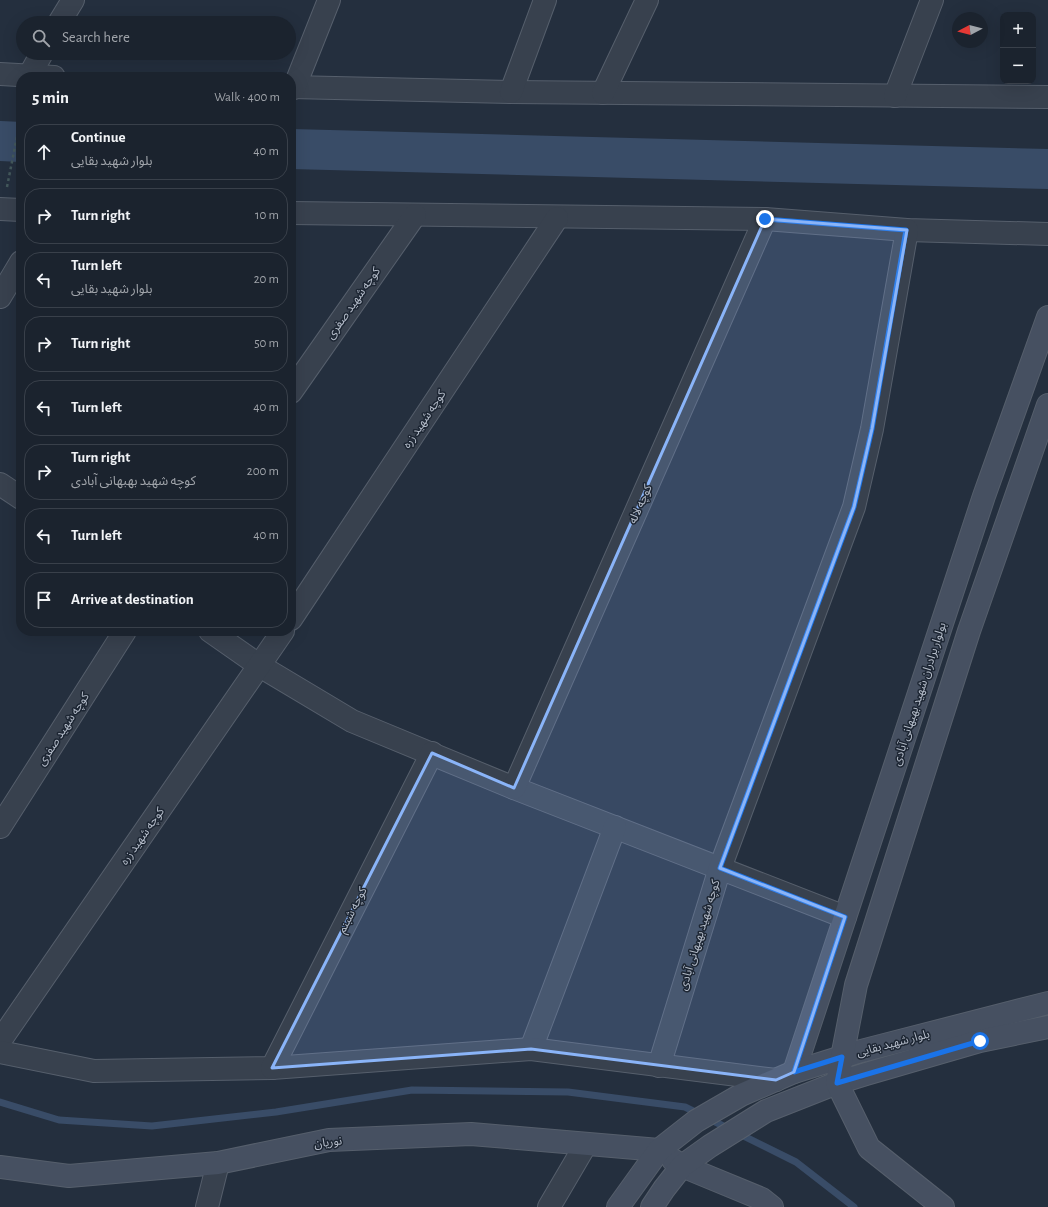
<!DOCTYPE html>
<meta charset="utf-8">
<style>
:root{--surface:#1b232e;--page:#242b36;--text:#f1f3f6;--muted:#a0a4aa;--line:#39404a}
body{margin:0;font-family:"Alegreya Sans","Noto Sans Arabic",sans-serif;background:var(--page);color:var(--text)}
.controls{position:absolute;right:12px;top:12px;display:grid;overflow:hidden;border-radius:8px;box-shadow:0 4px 16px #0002}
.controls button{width:36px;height:36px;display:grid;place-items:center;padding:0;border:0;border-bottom:1px solid var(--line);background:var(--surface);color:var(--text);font:20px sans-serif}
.compass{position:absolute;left:952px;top:12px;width:36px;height:36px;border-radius:50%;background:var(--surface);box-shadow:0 4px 16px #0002;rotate:263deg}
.stop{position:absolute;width:12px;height:12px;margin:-9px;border:3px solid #1a73e8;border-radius:50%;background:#fff}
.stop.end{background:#1a73e8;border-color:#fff;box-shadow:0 1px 4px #0008}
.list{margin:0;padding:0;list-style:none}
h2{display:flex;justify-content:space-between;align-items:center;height:52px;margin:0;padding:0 16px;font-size:17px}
h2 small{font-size:13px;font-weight:400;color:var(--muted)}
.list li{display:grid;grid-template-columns:26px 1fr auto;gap:12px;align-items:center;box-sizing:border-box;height:56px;margin:0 8px 8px;padding:0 8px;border:1px solid var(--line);border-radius:16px}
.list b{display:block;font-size:15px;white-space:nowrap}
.list p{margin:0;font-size:13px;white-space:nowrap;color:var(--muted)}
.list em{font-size:13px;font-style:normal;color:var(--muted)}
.icon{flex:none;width:22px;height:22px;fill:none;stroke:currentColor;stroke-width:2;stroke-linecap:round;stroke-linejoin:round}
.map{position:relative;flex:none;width:1048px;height:1207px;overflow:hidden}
.search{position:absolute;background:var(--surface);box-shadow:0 4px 16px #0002;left:16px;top:16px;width:280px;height:44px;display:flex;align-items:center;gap:10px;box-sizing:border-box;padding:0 14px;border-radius:22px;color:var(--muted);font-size:15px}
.panel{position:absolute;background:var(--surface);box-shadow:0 4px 16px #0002;left:16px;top:72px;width:280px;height:564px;border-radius:16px}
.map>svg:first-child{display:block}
</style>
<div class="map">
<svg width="1048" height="1207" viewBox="0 0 1048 1207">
<rect width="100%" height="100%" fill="#242f3e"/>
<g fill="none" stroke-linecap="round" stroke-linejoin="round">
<polyline stroke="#394c67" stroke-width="7" points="0,1102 59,1120 152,1126 276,1112 412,1090 568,1092 685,1107 796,1162 854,1207"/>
<g stroke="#394c67" stroke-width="40">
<polyline points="0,141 21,142"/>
<polyline points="291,149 1048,169"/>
</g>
<g stroke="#565f6c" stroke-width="24">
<g id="street">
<polyline points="59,23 73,0"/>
<polyline points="0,74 54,77"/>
<polyline points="29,76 42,53"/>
<polyline points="291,87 511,92 1048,97"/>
<polyline points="294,88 329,0"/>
<polyline points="511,92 545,0"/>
<polyline points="603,93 647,0"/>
<polyline points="895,96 932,0"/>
<polyline points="0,209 21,210"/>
<polyline points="291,213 765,219 907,230 1048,234"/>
<polyline points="0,297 21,262"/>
<polyline points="291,392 415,215"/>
<polyline points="0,484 21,498"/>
<polyline points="291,619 557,218"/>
<polyline points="210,631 260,666 352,721 514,788 845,917"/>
<polyline points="514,788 765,219"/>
<polyline points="0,827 125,631"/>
<polyline points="0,1041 283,631"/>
<polyline points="531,1049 615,827"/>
<polyline points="0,1052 94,1071 272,1068 531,1049 776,1080"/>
<polyline points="659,1066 720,868 854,507 872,429 907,230"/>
<polyline points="272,1068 432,753"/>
<polyline points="207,1207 218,1163"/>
<polyline points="549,1207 586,1144"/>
</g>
</g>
<g stroke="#565f6c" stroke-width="24">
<g id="secondary">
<polyline points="794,1072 984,496 1048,317"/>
<polyline points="673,1160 682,1166 762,1199 772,1207"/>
<polyline points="0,1167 69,1176 218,1163 329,1140 471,1134 659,1150"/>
<polyline points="618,1207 659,1150 696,1121 741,1095 794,1072 861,1051 1048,1003"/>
<polyline points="652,1207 664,1189 682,1166 710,1146 766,1111 837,1083 866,1074 980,1041 1048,1027"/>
<polyline points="943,1207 869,1148 837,1083 856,985 969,631 1048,405"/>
</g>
</g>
<polyline stroke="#44595c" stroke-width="2.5" stroke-dasharray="3 3" stroke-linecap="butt" points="7,187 21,116"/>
<use href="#street" stroke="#38414e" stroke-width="22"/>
<use href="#secondary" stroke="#465061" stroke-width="22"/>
</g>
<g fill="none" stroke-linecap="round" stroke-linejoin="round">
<polyline stroke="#1a73e8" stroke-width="5" points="765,219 906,230 872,429 854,507 720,868 845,917 794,1072 842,1057 837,1083 980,1041"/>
</g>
<path fill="#8ab4f8" fill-opacity="0.2" stroke="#8ab4f8" stroke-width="3" stroke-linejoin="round" d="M765 219 907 230 872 429 854 507 720 868 845 917 794 1072 776 1080 531 1049 272 1068 432 753 514 788Z"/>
<g text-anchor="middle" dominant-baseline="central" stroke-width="3" stroke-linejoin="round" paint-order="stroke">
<g font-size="12" fill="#b4bcc9" stroke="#1d2633">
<text transform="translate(353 303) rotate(-55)">کوچه شهید صفری</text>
<text transform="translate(424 419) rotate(-56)">کوچه شهید زره</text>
<text transform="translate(640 504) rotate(-66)">کوچه لاله</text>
<text transform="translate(919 694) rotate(-72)">بولوار برادران شهید بهبهانی آبادی</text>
<text transform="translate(63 729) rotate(-57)">کوچه شهید صفری</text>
<text transform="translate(142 836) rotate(-55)">کوچه شهید زره</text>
<text transform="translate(352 910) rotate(-63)">کوچه شبنم</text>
<text transform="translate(699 935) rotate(-73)">کوچه شهید بهبهانی آبادی</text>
<text transform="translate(893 1043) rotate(-15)">بلوار شهید بقایی</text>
<text transform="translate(328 1142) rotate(-7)">نوریان</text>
</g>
</g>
</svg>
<div class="controls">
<button>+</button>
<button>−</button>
</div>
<svg class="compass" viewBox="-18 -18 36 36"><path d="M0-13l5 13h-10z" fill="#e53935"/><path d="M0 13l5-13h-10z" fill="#a0a4aa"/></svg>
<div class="stop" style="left:980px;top:1041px"></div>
<div class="stop end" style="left:765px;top:219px"></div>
<div class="search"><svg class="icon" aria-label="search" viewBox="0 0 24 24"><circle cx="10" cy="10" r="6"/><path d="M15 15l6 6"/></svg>Search here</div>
<section class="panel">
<h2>5 min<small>Walk · 400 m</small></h2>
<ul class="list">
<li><svg class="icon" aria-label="ahead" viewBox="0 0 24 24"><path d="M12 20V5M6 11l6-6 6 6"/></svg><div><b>Continue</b><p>بلوار شهید بقایی</p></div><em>40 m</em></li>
<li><svg class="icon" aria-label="right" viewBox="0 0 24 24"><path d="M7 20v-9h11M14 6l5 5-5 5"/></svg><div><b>Turn right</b></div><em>10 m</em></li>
<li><svg class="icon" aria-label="left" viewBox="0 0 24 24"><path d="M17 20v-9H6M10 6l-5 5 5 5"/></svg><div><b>Turn left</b><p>بلوار شهید بقایی</p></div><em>20 m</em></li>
<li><svg class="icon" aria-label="right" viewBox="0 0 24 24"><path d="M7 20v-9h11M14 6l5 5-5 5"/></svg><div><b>Turn right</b></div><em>50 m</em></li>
<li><svg class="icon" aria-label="left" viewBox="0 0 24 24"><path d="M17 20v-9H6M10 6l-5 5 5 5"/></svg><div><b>Turn left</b></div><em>40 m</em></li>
<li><svg class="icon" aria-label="right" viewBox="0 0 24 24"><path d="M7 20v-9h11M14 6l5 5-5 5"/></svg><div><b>Turn right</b><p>کوچه شهید بهبهانی آبادی</p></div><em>200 m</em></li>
<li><svg class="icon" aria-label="left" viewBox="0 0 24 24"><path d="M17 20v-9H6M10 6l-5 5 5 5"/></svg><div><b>Turn left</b></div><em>40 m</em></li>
<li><svg class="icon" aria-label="arrive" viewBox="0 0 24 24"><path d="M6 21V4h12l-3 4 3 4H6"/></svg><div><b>Arrive at destination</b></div></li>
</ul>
</section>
</div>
